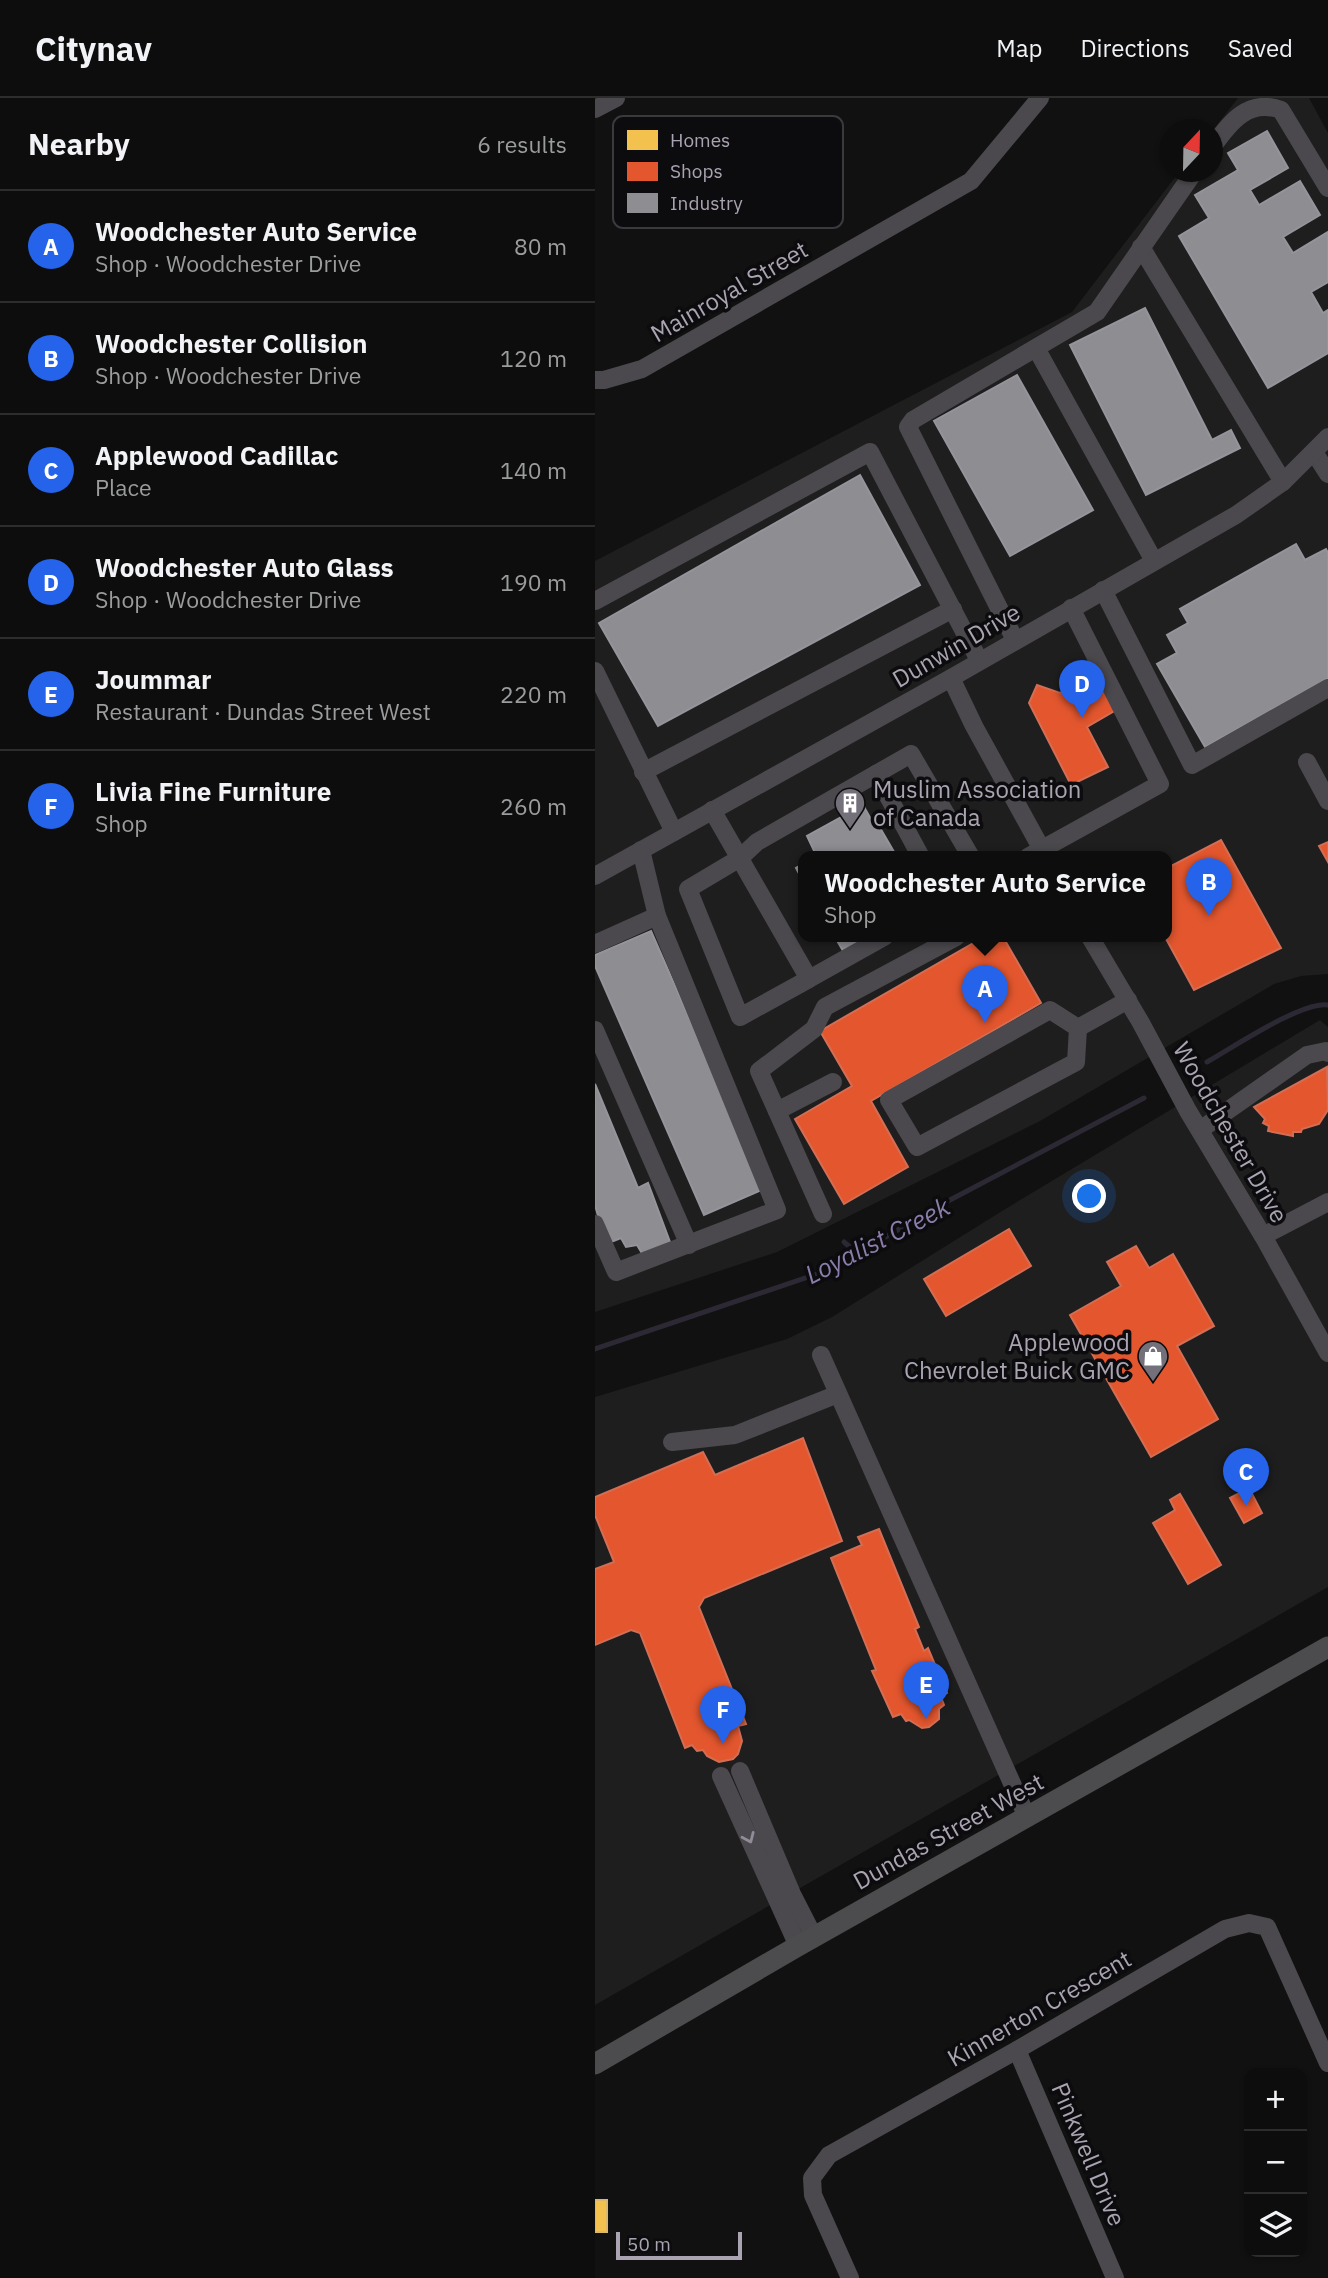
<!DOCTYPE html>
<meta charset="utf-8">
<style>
:root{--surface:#0d0d0d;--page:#161616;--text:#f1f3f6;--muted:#9a9c9d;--line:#2d2d2e;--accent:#2563eb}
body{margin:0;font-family:"IBM Plex Sans",sans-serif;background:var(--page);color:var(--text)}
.controls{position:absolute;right:21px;bottom:21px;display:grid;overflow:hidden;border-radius:14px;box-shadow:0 2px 5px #0004}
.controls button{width:63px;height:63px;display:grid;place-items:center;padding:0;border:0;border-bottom:2px solid var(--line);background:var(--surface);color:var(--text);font:35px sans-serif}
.compass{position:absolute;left:565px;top:21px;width:63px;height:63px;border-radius:50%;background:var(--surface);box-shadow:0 2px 5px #0004;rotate:22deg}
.scale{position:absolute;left:21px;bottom:18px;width:126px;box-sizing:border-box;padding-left:7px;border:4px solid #aaa3b1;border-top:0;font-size:19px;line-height:24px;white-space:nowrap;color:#aaa3b1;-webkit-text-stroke:5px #0c0b0d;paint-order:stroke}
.you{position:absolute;left:495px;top:1099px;width:24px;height:24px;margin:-18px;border:5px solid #fff;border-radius:50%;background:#1a73e8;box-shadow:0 0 0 10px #1a73e833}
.badge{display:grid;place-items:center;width:46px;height:46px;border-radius:50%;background:var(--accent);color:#fff;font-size:23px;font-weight:700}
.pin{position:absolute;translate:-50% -58px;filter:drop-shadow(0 2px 4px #0008)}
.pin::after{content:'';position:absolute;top:37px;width:24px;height:21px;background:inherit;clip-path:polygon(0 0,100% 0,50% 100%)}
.popup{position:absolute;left:203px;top:753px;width:374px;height:91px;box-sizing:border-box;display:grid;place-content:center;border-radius:14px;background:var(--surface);filter:drop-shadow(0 2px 5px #0005);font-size:23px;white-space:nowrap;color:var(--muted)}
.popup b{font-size:26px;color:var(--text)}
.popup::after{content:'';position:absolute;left:50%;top:100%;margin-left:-14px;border:14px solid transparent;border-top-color:var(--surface)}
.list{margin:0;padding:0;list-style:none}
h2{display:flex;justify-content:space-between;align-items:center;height:91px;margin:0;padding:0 28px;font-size:30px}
h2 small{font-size:23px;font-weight:400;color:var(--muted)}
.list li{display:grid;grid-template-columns:46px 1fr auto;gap:21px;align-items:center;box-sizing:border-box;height:112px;padding:0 28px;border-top:2px solid var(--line)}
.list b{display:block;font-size:26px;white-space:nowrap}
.list p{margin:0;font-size:23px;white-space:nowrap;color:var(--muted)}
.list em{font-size:23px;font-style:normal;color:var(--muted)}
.icon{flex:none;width:38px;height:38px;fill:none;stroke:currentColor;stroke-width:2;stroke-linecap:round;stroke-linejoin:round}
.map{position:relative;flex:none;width:733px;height:2180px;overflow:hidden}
header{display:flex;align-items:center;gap:42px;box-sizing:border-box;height:98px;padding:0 35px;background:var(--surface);border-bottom:2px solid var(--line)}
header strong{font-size:33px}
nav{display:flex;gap:38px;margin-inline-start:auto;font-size:24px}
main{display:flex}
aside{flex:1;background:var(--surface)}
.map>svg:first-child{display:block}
</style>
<header>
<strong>Citynav</strong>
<nav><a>Map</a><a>Directions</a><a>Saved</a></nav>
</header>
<main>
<aside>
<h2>Nearby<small>6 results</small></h2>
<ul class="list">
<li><span class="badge">A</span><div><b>Woodchester Auto Service</b><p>Shop · Woodchester Drive</p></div><em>80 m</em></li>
<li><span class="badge">B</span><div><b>Woodchester Collision</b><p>Shop · Woodchester Drive</p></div><em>120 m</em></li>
<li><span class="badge">C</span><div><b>Applewood Cadillac</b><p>Place</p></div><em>140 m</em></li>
<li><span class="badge">D</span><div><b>Woodchester Auto Glass</b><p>Shop · Woodchester Drive</p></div><em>190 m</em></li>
<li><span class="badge">E</span><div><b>Joummar</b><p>Restaurant · Dundas Street West</p></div><em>220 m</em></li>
<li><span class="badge">F</span><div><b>Livia Fine Furniture</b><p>Shop</p></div><em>260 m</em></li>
</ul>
</aside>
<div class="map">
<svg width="733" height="2180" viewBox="0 0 733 2180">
<rect width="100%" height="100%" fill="#111"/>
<g fill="#1f1e1f" fill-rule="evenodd">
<path d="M643 0H714L733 35V876L706 878 679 886 445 1023 182 1154 0 1214V463L477 214 584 74H618V32ZM208 759H572V839H208Z"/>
<polygon points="725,922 733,929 733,1489 0,1907 0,1299 192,1241 237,1219 407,1113"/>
</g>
<rect fill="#f2c14e" stroke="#dcb86c" stroke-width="2" x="0" y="2102" width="12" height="32"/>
<g fill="#e4572e" stroke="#d36e55" stroke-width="2">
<polygon points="498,573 523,611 492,629 513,669 476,687 434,605 442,587 465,595"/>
<polygon points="626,742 686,850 599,892 570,839 572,839 572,770"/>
<polygon points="733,744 733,764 724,748"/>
<polygon points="389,839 408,839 446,905 276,1003 313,1069 249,1106 200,1021 257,988 225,933"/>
<polygon points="732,969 733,1012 724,1026 707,1031 706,1034 698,1034 698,1038 673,1033 674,1028 668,1025 670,1021 659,1009"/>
<polygon points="414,1131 436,1168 351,1218 329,1181"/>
<polygon points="541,1148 554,1170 578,1156 619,1228 582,1248 623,1321 556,1359 475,1217 526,1188 512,1164"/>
<polygon points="208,1340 247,1443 109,1500 104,1509 151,1626 143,1628 147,1643 143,1656 138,1661 124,1664 112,1658 108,1652 102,1653 97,1647 90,1650 45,1535 36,1532 0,1547 0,1471 19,1464 0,1417 0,1399 108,1354 120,1377"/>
<polygon points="654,1390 667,1415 649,1425 635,1400"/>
<polygon points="585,1396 626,1467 593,1486 558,1425 580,1412 575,1402"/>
<polygon points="284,1431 324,1529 320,1531 329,1553 333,1550 352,1595 346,1599 349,1607 344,1611 344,1621 334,1629 327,1630 314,1622 311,1623 306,1616 298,1619 277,1573 281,1572 236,1460 267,1447 263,1439"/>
</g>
<g fill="#8d8d92" stroke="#96949b" stroke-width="2">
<polygon points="672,33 693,70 655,92 664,107 705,83 725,117 688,139 698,155 733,134 733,184 716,194 728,215 733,212 733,255 673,290 584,138 614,120 600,97 643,72 633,55"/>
<polygon points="550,210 617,342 636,332 645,350 551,397 475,247"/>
<polygon points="422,277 498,412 415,458 339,323"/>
<polygon points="265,377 325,487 63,628 4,525"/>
<polygon points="701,446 710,462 731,451 733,455 733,580 610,649 562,566 582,555 572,537 593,525 585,511"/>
<polygon points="268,707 278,725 281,723 302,759 222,759 212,738"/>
<polygon points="208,766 208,783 201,770"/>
<polygon points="56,833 169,1091 109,1117 0,868 0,857"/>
<polygon points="240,839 272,839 248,853"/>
<polygon points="0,986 43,1090 53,1085 75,1144 48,1157 42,1147 31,1149 26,1140 16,1144 5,1125 0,1107"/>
</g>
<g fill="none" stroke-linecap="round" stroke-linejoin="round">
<g stroke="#2c2935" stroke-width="5">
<path d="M612 964C637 950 707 903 733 907"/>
<polyline points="249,1144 262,1155"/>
<polyline points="0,1251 231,1173 355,1102 549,1000"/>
</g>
<g stroke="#4b494d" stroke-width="18">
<polyline points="0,11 21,0"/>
<path d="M618 48C635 24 654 0 686 12L733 90"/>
<polyline points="546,149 688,384"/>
<polyline points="441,250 559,463"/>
<polyline points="0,282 9,282 47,271 376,83 445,0"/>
<polyline points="719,354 733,376"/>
<polyline points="508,492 597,667 733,590"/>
<polyline points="0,503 275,354 384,562"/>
<polyline points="420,542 313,329 318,322 502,214 599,74"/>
<polyline points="0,573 79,734"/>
<polyline points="356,580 379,628 451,759"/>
<polyline points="712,664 733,703"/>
<polyline points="48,674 358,511"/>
<polyline points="281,676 326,759"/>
<polyline points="117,712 214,881 145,919 93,791 145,760 162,744 316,656 376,759"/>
<polyline points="433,759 565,686 476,510"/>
<polyline points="0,778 356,580 641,417 688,384 733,339"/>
<polyline points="495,839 546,925 593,1013 668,1138 733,1255"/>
<polyline points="0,846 62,818"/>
<polyline points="214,881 289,839"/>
<polyline points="483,930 455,912 294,1002 322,1049 481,964 483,930 533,902"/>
<polyline points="0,932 94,1147"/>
<polyline points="182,1013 238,984"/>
<polyline points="605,1032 712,957 731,953 733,955"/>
<polyline points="228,1116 164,973 219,931 230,909 361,839"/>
<polyline points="0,1126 21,1174 182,1112 62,818 46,752"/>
<polyline points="668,1138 733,1104"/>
<polyline points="226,1257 432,1719"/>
<polyline points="77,1344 140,1337 243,1296"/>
<polyline points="145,1673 197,1796 219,1839"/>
<polyline points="126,1678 203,1848"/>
<polyline points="422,1952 520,2180"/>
<polyline points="255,2180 218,2097 217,2080 234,2057 422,1952 630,1831 654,1825 672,1829 733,1965"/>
</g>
<polyline stroke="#4c4b4e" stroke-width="21" points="0,1966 203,1848 733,1549"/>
</g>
<defs><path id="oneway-chevron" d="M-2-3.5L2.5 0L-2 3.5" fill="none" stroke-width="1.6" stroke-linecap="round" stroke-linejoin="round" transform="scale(1.75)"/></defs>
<use stroke="#928c98" href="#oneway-chevron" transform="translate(154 1740) rotate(66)"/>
<defs>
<g id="building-pin" transform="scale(1.575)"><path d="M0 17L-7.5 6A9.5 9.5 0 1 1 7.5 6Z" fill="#747079" stroke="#0c0b0d"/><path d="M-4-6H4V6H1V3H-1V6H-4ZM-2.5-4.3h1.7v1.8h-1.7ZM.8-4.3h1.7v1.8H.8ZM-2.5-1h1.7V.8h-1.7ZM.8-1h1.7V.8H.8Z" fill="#fff"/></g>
<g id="shop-pin" transform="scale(1.575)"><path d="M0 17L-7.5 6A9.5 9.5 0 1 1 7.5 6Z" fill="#747079" stroke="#0c0b0d"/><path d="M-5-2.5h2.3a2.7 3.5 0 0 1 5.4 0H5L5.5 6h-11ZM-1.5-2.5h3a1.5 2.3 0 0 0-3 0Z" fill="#fff"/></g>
</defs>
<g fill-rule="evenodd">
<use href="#building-pin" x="255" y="705"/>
<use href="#shop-pin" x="558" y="1258"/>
</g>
<g text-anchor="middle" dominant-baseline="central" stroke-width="7" stroke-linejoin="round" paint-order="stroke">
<g font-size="24" fill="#aaa3b1" stroke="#0c0b0d">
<text transform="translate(134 193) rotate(-30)">Mainroyal Street</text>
<text transform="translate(361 547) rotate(-30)">Dunwin Drive</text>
<text transform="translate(636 1034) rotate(60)">Woodchester Drive</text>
<text transform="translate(353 1733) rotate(-29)">Dundas Street West</text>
<text transform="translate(444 1910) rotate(-30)">Kinnerton Crescent</text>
<text transform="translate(494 2056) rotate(67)">Pinkwell Drive</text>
</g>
<g font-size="24" fill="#aaa3b1" stroke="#0c0b0d" text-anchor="start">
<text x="278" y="691">Muslim Association<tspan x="278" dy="28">of Canada</tspan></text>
<text x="535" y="1244" text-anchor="end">Applewood<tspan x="535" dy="28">Chevrolet Buick GMC</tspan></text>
</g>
<g font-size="26" font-style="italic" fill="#8a7da9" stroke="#0c0b0d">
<text transform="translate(282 1142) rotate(-27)">Loyalist Creek</text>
</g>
</g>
<rect x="18" y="18" width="230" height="112" rx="10" fill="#0c0b0d" stroke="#3b393e" stroke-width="2"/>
<rect x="32" y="32" width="31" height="20" fill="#f2c14e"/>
<rect x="32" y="64" width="31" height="19" fill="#e4572e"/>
<rect x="32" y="95" width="31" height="20" fill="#8d8d92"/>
<g font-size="19" fill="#aaa3b1">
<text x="75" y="49">Homes</text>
<text x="75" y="80">Shops</text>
<text x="75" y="112">Industry</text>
</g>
</svg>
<div class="controls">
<button>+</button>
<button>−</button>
<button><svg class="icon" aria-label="layers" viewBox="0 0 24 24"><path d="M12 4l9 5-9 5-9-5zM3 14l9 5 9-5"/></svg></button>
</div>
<svg class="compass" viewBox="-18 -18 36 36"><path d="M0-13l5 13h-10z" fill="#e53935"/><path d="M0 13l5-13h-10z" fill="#9a9c9d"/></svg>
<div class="scale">50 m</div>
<div class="you"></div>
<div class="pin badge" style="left:390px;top:925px">A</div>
<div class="popup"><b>Woodchester Auto Service</b>Shop</div>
<div class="pin badge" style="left:614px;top:818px">B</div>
<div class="pin badge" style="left:651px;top:1408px">C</div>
<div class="pin badge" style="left:487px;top:620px">D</div>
<div class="pin badge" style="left:331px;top:1621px">E</div>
<div class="pin badge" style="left:128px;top:1646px">F</div>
</div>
</main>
